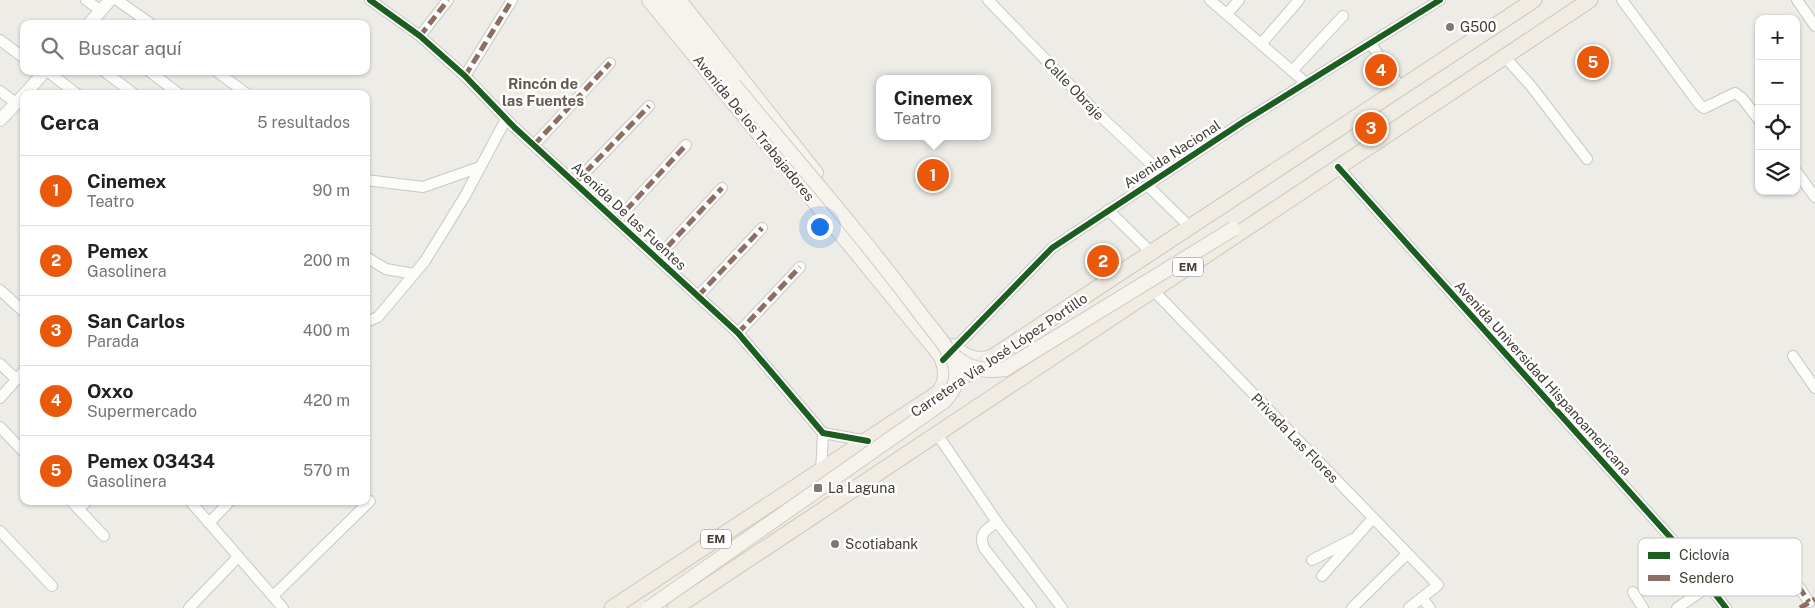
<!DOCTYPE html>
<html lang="es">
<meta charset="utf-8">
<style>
:root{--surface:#fff;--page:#f6f6f6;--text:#202124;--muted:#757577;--line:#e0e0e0;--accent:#ea580c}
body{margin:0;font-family:"Public Sans",sans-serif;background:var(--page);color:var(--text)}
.controls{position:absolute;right:15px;top:15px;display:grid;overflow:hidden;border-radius:10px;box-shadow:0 1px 4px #0004}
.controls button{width:45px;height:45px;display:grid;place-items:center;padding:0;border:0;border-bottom:1px solid var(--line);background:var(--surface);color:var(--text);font:25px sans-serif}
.you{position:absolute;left:819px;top:226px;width:18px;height:18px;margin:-12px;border:4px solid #fff;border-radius:50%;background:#1a73e8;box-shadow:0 0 0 8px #1a73e833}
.badge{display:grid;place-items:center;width:32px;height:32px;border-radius:50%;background:var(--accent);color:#fff;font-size:16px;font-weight:700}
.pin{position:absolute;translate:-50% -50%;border:2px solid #fff;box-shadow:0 1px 5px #0006}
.popup{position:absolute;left:876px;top:75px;width:115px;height:65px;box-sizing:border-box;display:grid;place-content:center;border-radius:10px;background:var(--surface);filter:drop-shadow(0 1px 4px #0005);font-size:16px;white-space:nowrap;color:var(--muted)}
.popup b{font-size:19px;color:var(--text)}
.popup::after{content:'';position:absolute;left:50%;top:100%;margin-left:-10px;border:10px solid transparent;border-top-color:var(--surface)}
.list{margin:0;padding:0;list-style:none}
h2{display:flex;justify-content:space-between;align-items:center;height:65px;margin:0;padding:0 20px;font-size:21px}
h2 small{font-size:16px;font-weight:400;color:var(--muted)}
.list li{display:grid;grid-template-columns:32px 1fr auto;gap:15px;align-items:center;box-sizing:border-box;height:70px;padding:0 20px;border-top:1px solid var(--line)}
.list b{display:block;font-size:19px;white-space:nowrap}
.list p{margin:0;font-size:16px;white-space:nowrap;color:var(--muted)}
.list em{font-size:16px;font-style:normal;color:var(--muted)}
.icon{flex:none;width:28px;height:28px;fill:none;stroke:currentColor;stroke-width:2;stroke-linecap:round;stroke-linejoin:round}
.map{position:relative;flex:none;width:1815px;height:608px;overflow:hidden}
.search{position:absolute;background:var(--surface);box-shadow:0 1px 4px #0004;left:20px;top:20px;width:350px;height:55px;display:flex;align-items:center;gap:12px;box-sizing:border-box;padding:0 18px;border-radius:10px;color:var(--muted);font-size:19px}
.panel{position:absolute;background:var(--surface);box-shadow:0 1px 4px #0004;left:20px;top:90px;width:350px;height:415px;border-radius:10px}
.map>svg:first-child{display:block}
</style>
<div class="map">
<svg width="1815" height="608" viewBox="0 0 1815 608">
<rect width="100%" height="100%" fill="#eeece7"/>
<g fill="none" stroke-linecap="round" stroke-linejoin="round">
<g stroke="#cac8c3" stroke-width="12">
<g id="minor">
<polyline points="86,0 101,11"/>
<polyline points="117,0 151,24"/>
<polyline points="370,0 420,36 465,76 514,127 738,333 823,433 868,441"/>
<polyline points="988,0 1095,111 1163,175"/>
<polyline points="1210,0 1306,83"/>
<polyline points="1622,0 1699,104 1704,108 1735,93 1742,98 1759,120"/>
<polyline points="1797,0 1815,26"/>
<polyline points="1227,14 1239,0"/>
<polyline points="420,36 448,0"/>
<polyline points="0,40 24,58"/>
<polyline points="1261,44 1299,0"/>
<polyline points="1371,44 1401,88"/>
<polyline points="1504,56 1531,86 1587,159"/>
<polyline points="47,71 77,94"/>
<polyline points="104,71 134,94"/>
<polyline points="149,71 179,94"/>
<polyline points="216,71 247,94"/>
<polyline points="1292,71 1343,16"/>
<polyline points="465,76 512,0"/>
<polyline points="0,91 16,103"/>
<polyline points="534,145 610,63"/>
<polyline points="1338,167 1679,547 1726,608"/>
<polyline points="1796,171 1815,197"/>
<polyline points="366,180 423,187 480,167"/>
<polyline points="575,183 649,106"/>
<polyline points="1147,185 1190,227"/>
<polyline points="1108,210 1152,253"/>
<polyline points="616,221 686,145"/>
<polyline points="366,257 386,269 414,274"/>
<polyline points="657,258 722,188"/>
<polyline points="0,290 24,312"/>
<polyline points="1154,291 1438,585 1409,608"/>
<polyline points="698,296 762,228"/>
<polyline points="366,322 378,317 425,261 465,196 506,119"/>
<polyline points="738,333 800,267"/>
<polyline points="950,353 1052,248 1243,122 1440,0"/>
<polyline points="1793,356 1815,388"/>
<polyline points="0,364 16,379"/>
<polyline points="0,398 24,371"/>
<polyline points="0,427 24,452"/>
<path d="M937 434 997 522C986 530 978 533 984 548L1031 608"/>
<polyline points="821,472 823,433"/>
<polyline points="71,501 104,536"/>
<polyline points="190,501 283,608"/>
<polyline points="79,509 87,501"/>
<polyline points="997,522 1062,608"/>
<polyline points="209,523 230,501"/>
<polyline points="0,531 52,586"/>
<polyline points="1312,560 1353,539"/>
<polyline points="1322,576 1373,518"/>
<polyline points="1799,587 1809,602"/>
<polyline points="1633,592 1643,608"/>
<polyline points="273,596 370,501"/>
<polyline points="1422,598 1430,608"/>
<polyline points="189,608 238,557"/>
<polyline points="1352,608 1407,554"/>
<polyline points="1677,608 1709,586"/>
</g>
</g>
<g stroke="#cac8c3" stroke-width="14">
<g id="tertiary">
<polyline points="89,24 110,0"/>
<polyline points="25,94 45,71"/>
<polyline points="0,120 24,95"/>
</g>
</g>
<g stroke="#cfcbc1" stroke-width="16">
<g id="secondary">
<path d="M649 0 940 355C947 369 948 384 935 396"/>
<polyline points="663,0 734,85"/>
<polyline points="679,0 816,173"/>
<path d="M953 346C964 357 977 362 992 357"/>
</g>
</g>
<g stroke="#cfc7b6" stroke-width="17">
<g id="primary">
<polyline points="612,608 1534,0"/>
<polyline points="675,608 1590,0"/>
</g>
</g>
<use href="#minor" stroke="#fcfcfb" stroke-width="10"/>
<use href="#tertiary" stroke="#fcfcfb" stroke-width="12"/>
<use href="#secondary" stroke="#f6f3ed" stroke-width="14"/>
<use href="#primary" stroke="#f0ebe3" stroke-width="15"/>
<g stroke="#cfcbc1" stroke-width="16" stroke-linecap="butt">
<g id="secondary-bridge">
<path d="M951 353C967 369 983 372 1005 369L1233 229"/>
<path d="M649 608 943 402C954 392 959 380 955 365 951 349 929 326 919 312 861 234 796 160 734 85"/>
</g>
</g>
<use href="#secondary-bridge" stroke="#f6f3ed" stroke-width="14"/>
<g stroke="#8d6e63" stroke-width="5" stroke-dasharray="10 5" stroke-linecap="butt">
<polyline points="420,36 448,0"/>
<polyline points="465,76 512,0"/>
<polyline points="534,145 610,63"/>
<polyline points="575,183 649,106"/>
<polyline points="616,221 686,145"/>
<polyline points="657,258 722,188"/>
<polyline points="698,296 762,228"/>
<polyline points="738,333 800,267"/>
<polyline points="1799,587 1809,602"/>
<polyline points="1800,608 1815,599"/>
</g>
<g stroke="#fff" stroke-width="9">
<g id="cycleway">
<polyline points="370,0 420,36 465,76 514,127 738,333 823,433 868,441"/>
<polyline points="1338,167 1679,547 1726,608"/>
<polyline points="943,360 1052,248 1243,122 1440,0"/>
</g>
</g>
<use href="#cycleway" stroke="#1b5e20" stroke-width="6"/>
</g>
<g fill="#7e7a73" stroke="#fff" stroke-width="2">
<circle cx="1450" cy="27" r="5"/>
<rect x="813" y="483" width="10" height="10" rx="2.5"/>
<circle cx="835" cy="544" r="5"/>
</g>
<g text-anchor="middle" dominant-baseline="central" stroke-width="5" stroke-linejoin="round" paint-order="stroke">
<g fill="#fff" stroke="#7b7671" stroke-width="1">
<rect x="1173" y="257.5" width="30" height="19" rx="4"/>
<rect x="701" y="529.5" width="30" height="19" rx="4"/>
</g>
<g font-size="12" font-weight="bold" fill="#423c34">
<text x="1188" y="267">EM</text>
<text x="716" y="539">EM</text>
</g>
<g font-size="14" fill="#423c34" stroke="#fff" text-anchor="start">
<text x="1460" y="27">G500</text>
<text x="828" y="488">La Laguna</text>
<text x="845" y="544">Scotiabank</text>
</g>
<g font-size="14" fill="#423c34" stroke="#fff">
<text transform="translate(1074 89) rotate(46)">Calle Obraje</text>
<text transform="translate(754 128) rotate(51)">Avenida De los Trabajadores</text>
<text transform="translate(1172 154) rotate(-33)">Avenida Nacional</text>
<text transform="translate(629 216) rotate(43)">Avenida De las Fuentes</text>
<text transform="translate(999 355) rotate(-34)">Carretera Vía José López Portillo</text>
<text transform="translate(1543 378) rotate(48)">Avenida Universidad Hispanoamericana</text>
<text transform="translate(1295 438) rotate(46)">Privada Las Flores</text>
</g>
<g font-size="15" font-weight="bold" fill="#655a4c" stroke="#fff">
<text x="543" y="83">Rincón de<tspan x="543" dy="17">las Fuentes</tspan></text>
</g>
</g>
<rect x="1638" y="538" width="164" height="58" rx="8" fill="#fff" stroke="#c6c4c2" stroke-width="1"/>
<rect x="1648" y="552" width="22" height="7" fill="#1b5e20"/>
<rect x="1648" y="575" width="22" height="6" fill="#8d6e63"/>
<g font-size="14" fill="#423c34">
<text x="1679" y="560">Ciclovía</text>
<text x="1679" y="583">Sendero</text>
</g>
</svg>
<div class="controls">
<button>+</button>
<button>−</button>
<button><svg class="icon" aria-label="locate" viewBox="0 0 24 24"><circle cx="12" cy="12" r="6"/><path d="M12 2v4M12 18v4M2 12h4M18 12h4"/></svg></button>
<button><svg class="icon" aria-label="layers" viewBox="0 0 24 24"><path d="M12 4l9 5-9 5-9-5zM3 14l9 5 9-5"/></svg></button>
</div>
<div class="you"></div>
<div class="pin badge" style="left:933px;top:175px">1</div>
<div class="popup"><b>Cinemex</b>Teatro</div>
<div class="pin badge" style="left:1103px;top:261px">2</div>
<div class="pin badge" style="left:1371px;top:128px">3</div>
<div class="pin badge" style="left:1381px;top:70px">4</div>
<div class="pin badge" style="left:1593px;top:62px">5</div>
<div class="search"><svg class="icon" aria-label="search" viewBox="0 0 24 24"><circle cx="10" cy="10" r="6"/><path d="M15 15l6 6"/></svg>Buscar aquí</div>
<section class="panel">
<h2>Cerca<small>5 resultados</small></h2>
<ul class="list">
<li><span class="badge">1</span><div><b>Cinemex</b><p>Teatro</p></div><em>90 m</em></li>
<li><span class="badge">2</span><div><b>Pemex</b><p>Gasolinera</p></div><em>200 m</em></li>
<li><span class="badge">3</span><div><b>San Carlos</b><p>Parada</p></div><em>400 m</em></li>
<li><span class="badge">4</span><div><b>Oxxo</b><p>Supermercado</p></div><em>420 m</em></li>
<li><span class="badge">5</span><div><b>Pemex 03434</b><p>Gasolinera</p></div><em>570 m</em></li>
</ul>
</section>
</div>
